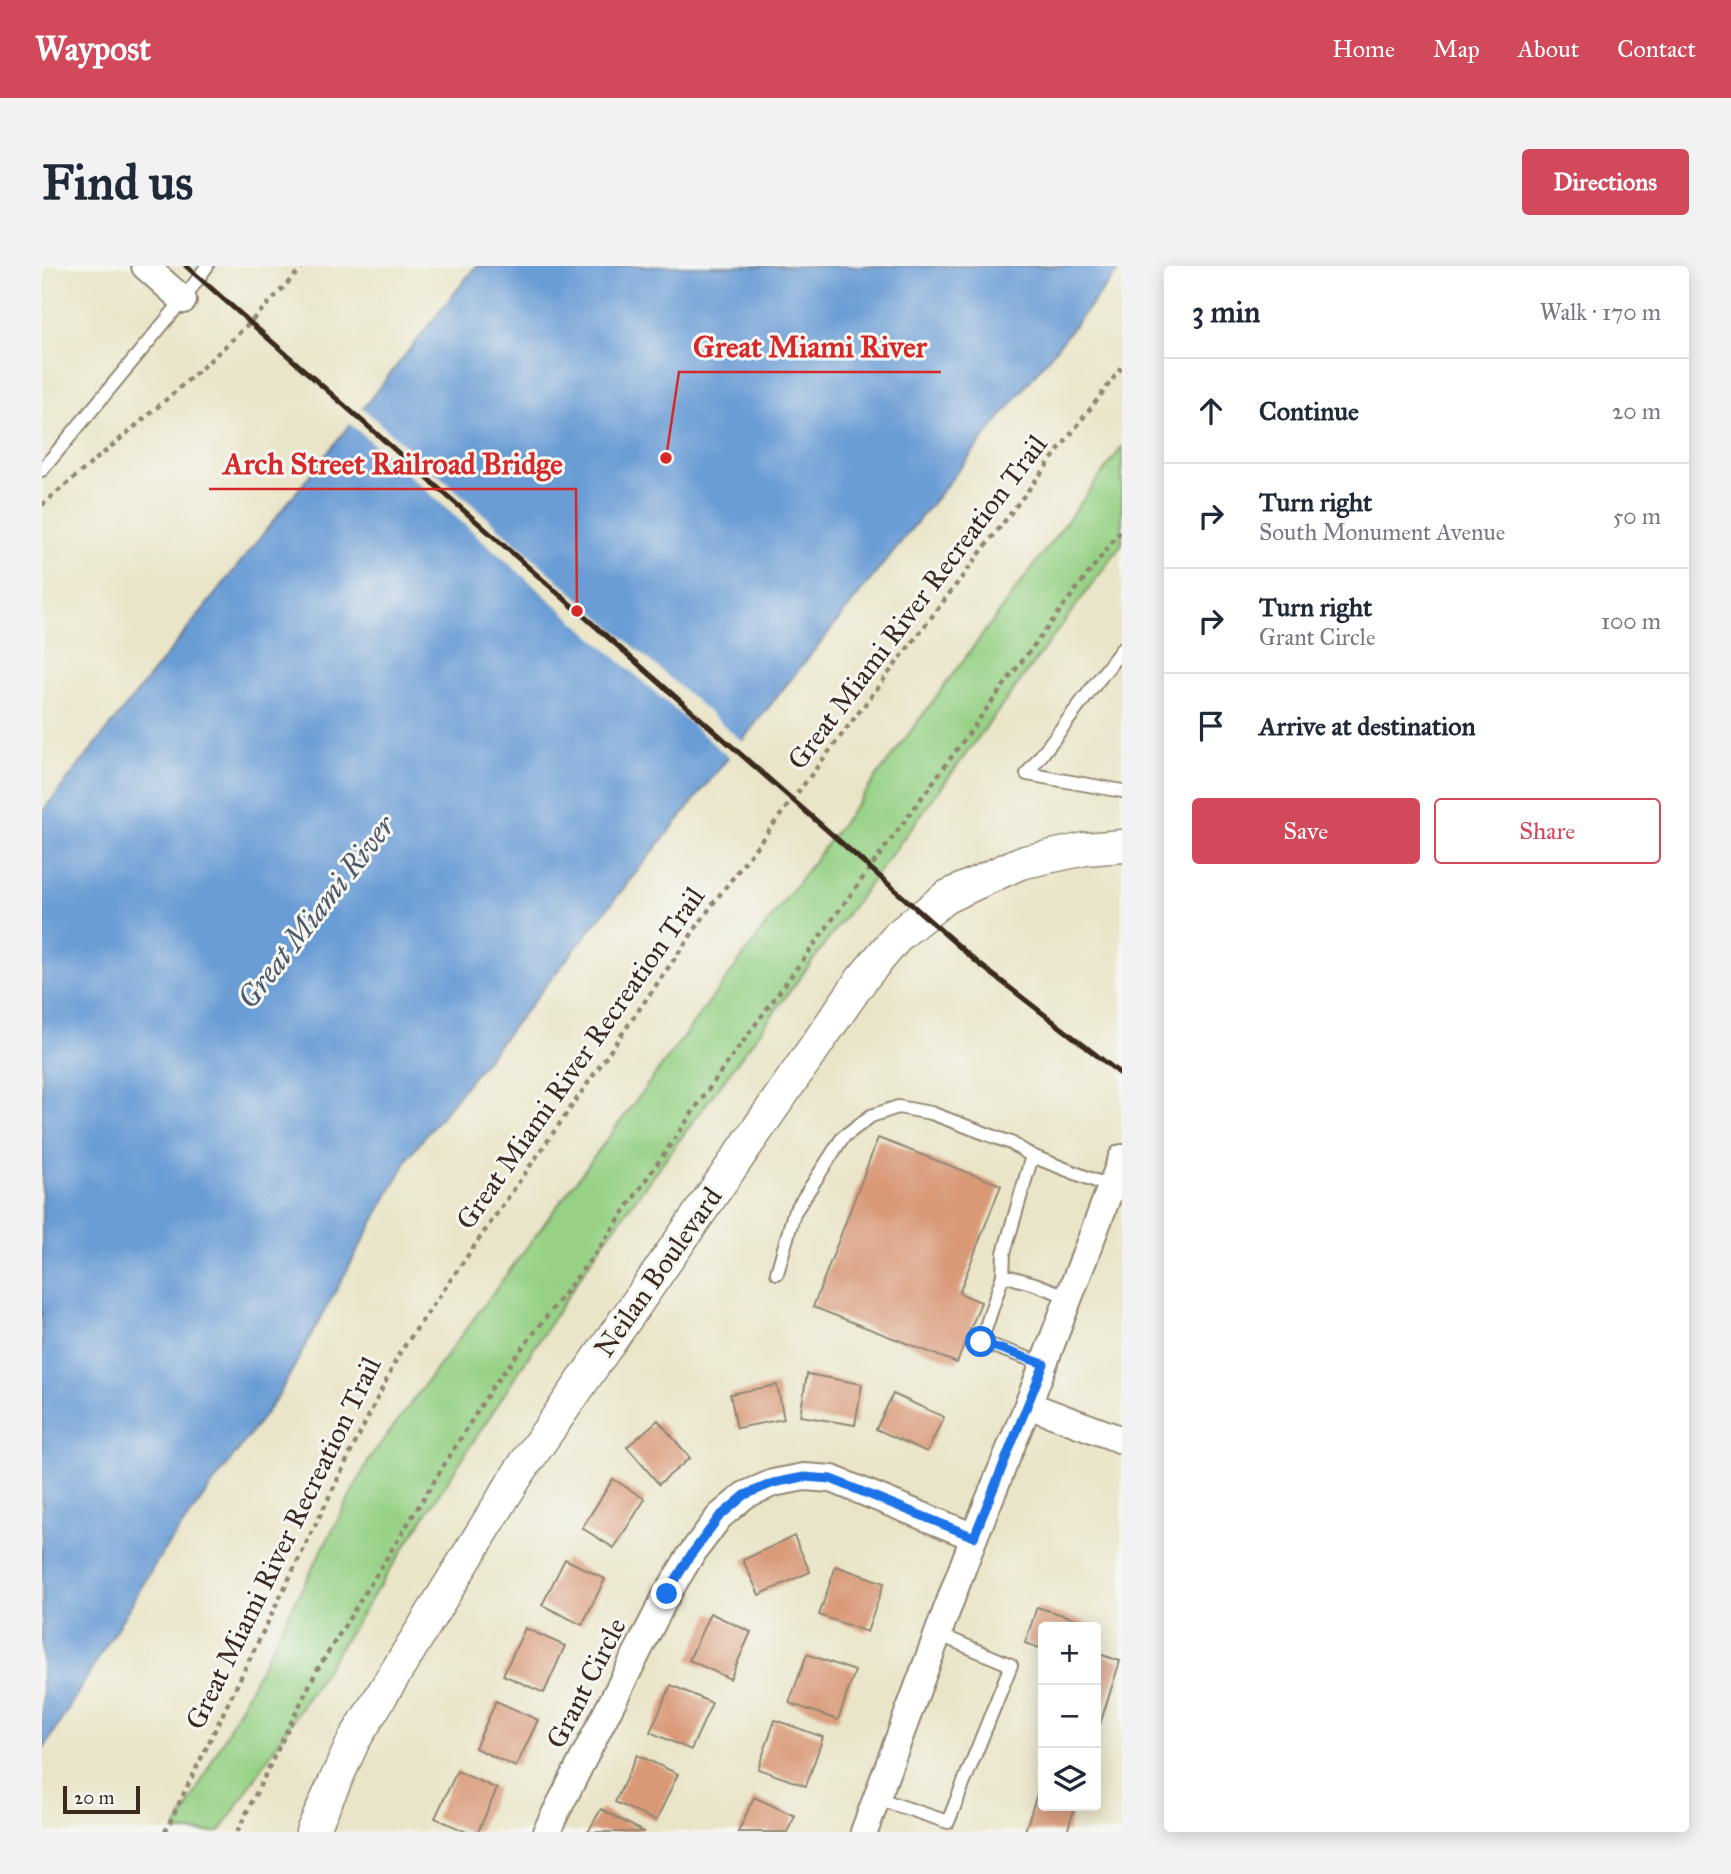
<!DOCTYPE html>
<meta charset="utf-8">
<style>
:root{--surface:#fff;--page:#f2f2f3;--text:#1f2937;--muted:#747a83;--line:#e0e1e3;--accent:#d1495b}
body{margin:0;font-family:"IM FELL Great Primer",serif;background:var(--page);color:var(--text)}
.controls{position:absolute;right:21px;bottom:21px;display:grid;overflow:hidden;border-radius:7px;box-shadow:0 4px 18px #0003}
.controls button{width:63px;height:63px;display:grid;place-items:center;padding:0;border:0;border-bottom:2px solid var(--line);background:var(--surface);color:var(--text);font:35px sans-serif}
.scale{position:absolute;left:21px;bottom:18px;width:77px;box-sizing:border-box;padding-left:7px;border:4px solid #3b2a1e;border-top:0;font-size:19px;line-height:24px;white-space:nowrap;color:#3b2a1e;-webkit-text-stroke:5px #f6f6f2;paint-order:stroke}
.stop{position:absolute;width:21px;height:21px;margin:-16px;border:5px solid #1a73e8;border-radius:50%;background:#fff}
.stop.end{background:#1a73e8;border-color:#fff;box-shadow:0 2px 7px #0008}
.list{margin:0;padding:0;list-style:none}
h2{display:flex;justify-content:space-between;align-items:center;height:91px;margin:0;padding:0 28px;font-size:30px}
h2 small{font-size:23px;font-weight:400;color:var(--muted)}
.list li{display:grid;grid-template-columns:46px 1fr auto;gap:21px;align-items:center;box-sizing:border-box;height:105px;padding:0 28px;border-top:2px solid var(--line)}
.list b{display:block;font-size:26px;white-space:nowrap}
.list p{margin:0;font-size:23px;white-space:nowrap;color:var(--muted)}
.list em{font-size:23px;font-style:normal;color:var(--muted)}
.actions{display:flex;gap:14px;padding:21px 28px}
.actions a{flex:1;padding:16px 0;border:2px solid var(--accent);border-radius:7px;text-align:center;font-size:24px;color:var(--accent)}
.actions .main{background:var(--accent);color:#fff}
.icon{flex:none;width:38px;height:38px;fill:none;stroke:currentColor;stroke-width:2;stroke-linecap:round;stroke-linejoin:round}
.map{position:relative;flex:none;width:1080px;height:1566px;overflow:hidden;border-radius:7px}
header{display:flex;align-items:center;gap:42px;box-sizing:border-box;height:98px;padding:0 35px;background:var(--accent);color:#fff}
header strong{font-size:33px}
nav{display:flex;gap:38px;margin-inline-start:auto;font-size:24px}
.intro{display:flex;align-items:center;justify-content:space-between;box-sizing:border-box;height:168px;padding:0 42px}
h1{margin:0;font-size:49px}
.button{padding:18px 32px;border-radius:7px;background:var(--accent);color:#fff;font-size:24px;font-weight:700}
main{display:flex;gap:42px;padding:0 42px}
aside{flex:1;background:var(--surface);border-radius:7px;box-shadow:0 4px 18px #0003}
.map>svg:first-child{display:block}
</style>
<header>
<strong>Waypost</strong>
<nav><a>Home</a><a>Map</a><a>About</a><a>Contact</a></nav>
</header>
<div class="intro"><h1>Find us</h1><a class="button">Directions</a></div>
<main>
<div class="map">
<svg width="1080" height="1566" viewBox="0 0 1080 1566">
<rect width="100%" height="100%" fill="#f6f6f2"/>
<filter id="ink" filterUnits="userSpaceOnUse"><feTurbulence type="fractalNoise" baseFrequency=".0143" numOctaves="2"/><feDisplacementMap in="SourceGraphic" scale="14" xChannelSelector="R" yChannelSelector="G"/><feConvolveMatrix kernelMatrix="1 2 1 2 8 2 1 2 1" color-interpolation-filters="sRGB"/></filter>
<filter id="wash" filterUnits="userSpaceOnUse"><feTurbulence type="fractalNoise" baseFrequency=".00686" numOctaves="4" result="noise"/><feDisplacementMap in="SourceGraphic" scale="28" xChannelSelector="R" yChannelSelector="G"/><feGaussianBlur stdDeviation="1.57" result="paint"/><feColorMatrix in="noise" values="0 0 0 0 0 0 0 0 0 0 0 0 0 0 0 0 0 1.4 0 .05"/><feComposite in="paint" operator="in"/></filter>
<g filter="url(#wash)">
<rect width="100%" height="100%" fill="#eae5c8"/>
<polygon fill="#96d185" stroke="#687e52" stroke-width="2" points="1080,181 1080,278 555,985 178,1566 133,1566 328,1192"/>
<polygon fill="#6a9dd5" stroke="#52647a" stroke-width="2" points="434,0 1080,0 368,889 235,1132 120,1287 0,1486 0,546"/>
<polygon fill="#eae5c8" points="318,140 703,478 690,494 306,156"/>
<g id="blocks">
<g fill="#d99977">
<polygon points="836,872 959,919 917,1027 939,1036 915,1097 771,1041"/>
<polygon points="765,1108 820,1118 813,1159 758,1150"/>
<polygon points="735,1119 742,1153 695,1162 688,1128"/>
<polygon points="851,1128 902,1151 885,1186 834,1163"/>
<polygon points="616,1154 648,1192 617,1218 585,1181"/>
<polygon points="571,1213 603,1233 572,1282 540,1262"/>
<polygon points="752,1270 768,1306 717,1329 701,1294"/>
<polygon points="523,1293 563,1313 540,1359 500,1339"/>
<polygon points="794,1300 842,1317 825,1366 777,1349"/>
<polygon points="995,1341 1060,1361 1054,1379 1054,1361 1001,1361 1001,1383 983,1377"/>
<polygon points="668,1347 709,1366 688,1413 647,1394"/>
<polygon points="483,1362 523,1380 502,1427 461,1409"/>
<polygon points="1054,1387 1078,1395 1054,1471"/>
<polygon points="765,1388 813,1405 796,1454 747,1437"/>
<polygon points="629,1419 670,1437 649,1484 608,1466"/>
<polygon points="454,1435 496,1454 474,1501 433,1482"/>
<polygon points="733,1454 781,1471 764,1520 716,1503"/>
<polygon points="595,1489 636,1508 614,1555 573,1536"/>
<polygon points="415,1505 455,1523 436,1566 425,1566 393,1552"/>
<polygon points="1001,1510 1001,1540 1033,1540 1025,1566 983,1565"/>
<polygon points="712,1531 753,1550 745,1566 696,1566"/>
<polygon points="559,1543 602,1566 546,1566"/>
</g>
</g>
</g>
<g filter="url(#ink)">
<use href="#blocks" fill-opacity="0" stroke="#928873" stroke-width="2"/>
<g fill="none" stroke-linecap="round" stroke-linejoin="round">
<g stroke="#928873" stroke-width="16">
<g id="service">
<polyline points="0,204 141,34 165,0"/>
<polyline points="1080,383 985,508 1080,525"/>
<polyline points="990,890 1069,921"/>
<polyline points="735,1007 752,947 801,871 829,850 856,841 889,847 969,877 990,890 962,987 961,1009"/>
<polyline points="1002,1098 939,1076 961,1009 993,1018 1027,1031"/>
<polyline points="834,1532 906,1556 969,1399 896,1368"/>
</g>
</g>
<g stroke="#928873" stroke-width="30">
<g id="minor">
<polyline points="103,0 141,34"/>
<polyline points="986,1139 1080,1174"/>
<polyline points="504,1566 625,1328 648,1290 677,1251 703,1229 731,1217 762,1211 790,1213 932,1271"/>
<polyline points="822,1566 932,1271 986,1139 1080,892"/>
</g>
</g>
<g stroke="#928873" stroke-width="35">
<polyline id="tertiary" points="270,1566 312,1474 476,1208 820,713 857,669 904,631 978,597 1043,583 1080,580"/>
</g>
<g stroke="#928873" stroke-width="4.5" stroke-dasharray="5 5" stroke-linecap="butt">
<path d="M0 239C90 162 183 89 261 0"/>
<polyline points="123,1566 357,1088 670,639 1080,101"/>
<polyline points="195,1566 274,1406 451,1120 555,985 675,811 968,411 1080,263"/>
</g>
<use href="#service" stroke="#fff" stroke-width="12"/>
<use href="#minor" stroke="#fff" stroke-width="26"/>
<use href="#tertiary" stroke="#fff" stroke-width="32"/>
<polyline stroke="#3b2a1e" stroke-width="5" points="144,0 936,697 1080,809"/>
</g>
</g>
<g fill="none" stroke-linecap="round" stroke-linejoin="round" filter="url(#ink)">
<polyline stroke="#1a73e8" stroke-width="9" points="625,1328 648,1290 677,1251 703,1229 731,1217 762,1211 789,1213 932,1271 1002,1098 939,1076"/>
</g>
<g text-anchor="middle" dominant-baseline="central" stroke-width="6" stroke-linejoin="round" paint-order="stroke">
<g font-size="28" fill="#3b2a1e" stroke="#f6f6f2">
<text transform="translate(875 336) rotate(-53)">Great Miami River Recreation Trail</text>
<text transform="translate(538 792) rotate(-55)">Great Miami River Recreation Trail</text>
<text transform="translate(616 1006) rotate(-55)">Neilan Boulevard</text>
<text transform="translate(241 1277) rotate(-64)">Great Miami River Recreation Trail</text>
<text transform="translate(544 1417) rotate(-63)">Grant Circle</text>
</g>
<g font-size="30" font-style="italic" fill="#4e5867" stroke="#f6f6f2">
<text transform="translate(274 646) rotate(-52)">Great Miami River</text>
</g>
</g>
<path fill="none" stroke="#d62828" stroke-width="2.5" d="M624 192L637 106H899M535 345L534 223H167"/>
<g fill="#d62828" stroke="#f6f6f2" stroke-width="2.5">
<circle cx="624" cy="192" r="7"/>
<circle cx="535" cy="345" r="7"/>
</g>
<g font-size="30" text-anchor="middle" font-weight="bold" fill="#d62828" stroke="#f6f6f2" stroke-width="6" stroke-linejoin="round" paint-order="stroke">
<text x="768" y="91">Great Miami River</text>
<text x="351" y="208">Arch Street Railroad Bridge</text>
</g>
</svg>
<div class="controls">
<button>+</button>
<button>−</button>
<button><svg class="icon" aria-label="layers" viewBox="0 0 24 24"><path d="M12 4l9 5-9 5-9-5zM3 14l9 5 9-5"/></svg></button>
</div>
<div class="scale">20 m</div>
<div class="stop" style="left:939px;top:1076px"></div>
<div class="stop end" style="left:625px;top:1328px"></div>
</div>
<aside>
<h2>3 min<small>Walk · 170 m</small></h2>
<ul class="list">
<li><svg class="icon" aria-label="ahead" viewBox="0 0 24 24"><path d="M12 20V5M6 11l6-6 6 6"/></svg><div><b>Continue</b></div><em>20 m</em></li>
<li><svg class="icon" aria-label="right" viewBox="0 0 24 24"><path d="M7 20v-9h11M14 6l5 5-5 5"/></svg><div><b>Turn right</b><p>South Monument Avenue</p></div><em>50 m</em></li>
<li><svg class="icon" aria-label="right" viewBox="0 0 24 24"><path d="M7 20v-9h11M14 6l5 5-5 5"/></svg><div><b>Turn right</b><p>Grant Circle</p></div><em>100 m</em></li>
<li><svg class="icon" aria-label="arrive" viewBox="0 0 24 24"><path d="M6 21V4h12l-3 4 3 4H6"/></svg><div><b>Arrive at destination</b></div></li>
</ul>
<div class="actions"><a class="main">Save</a><a>Share</a></div>
</aside>
</main>
